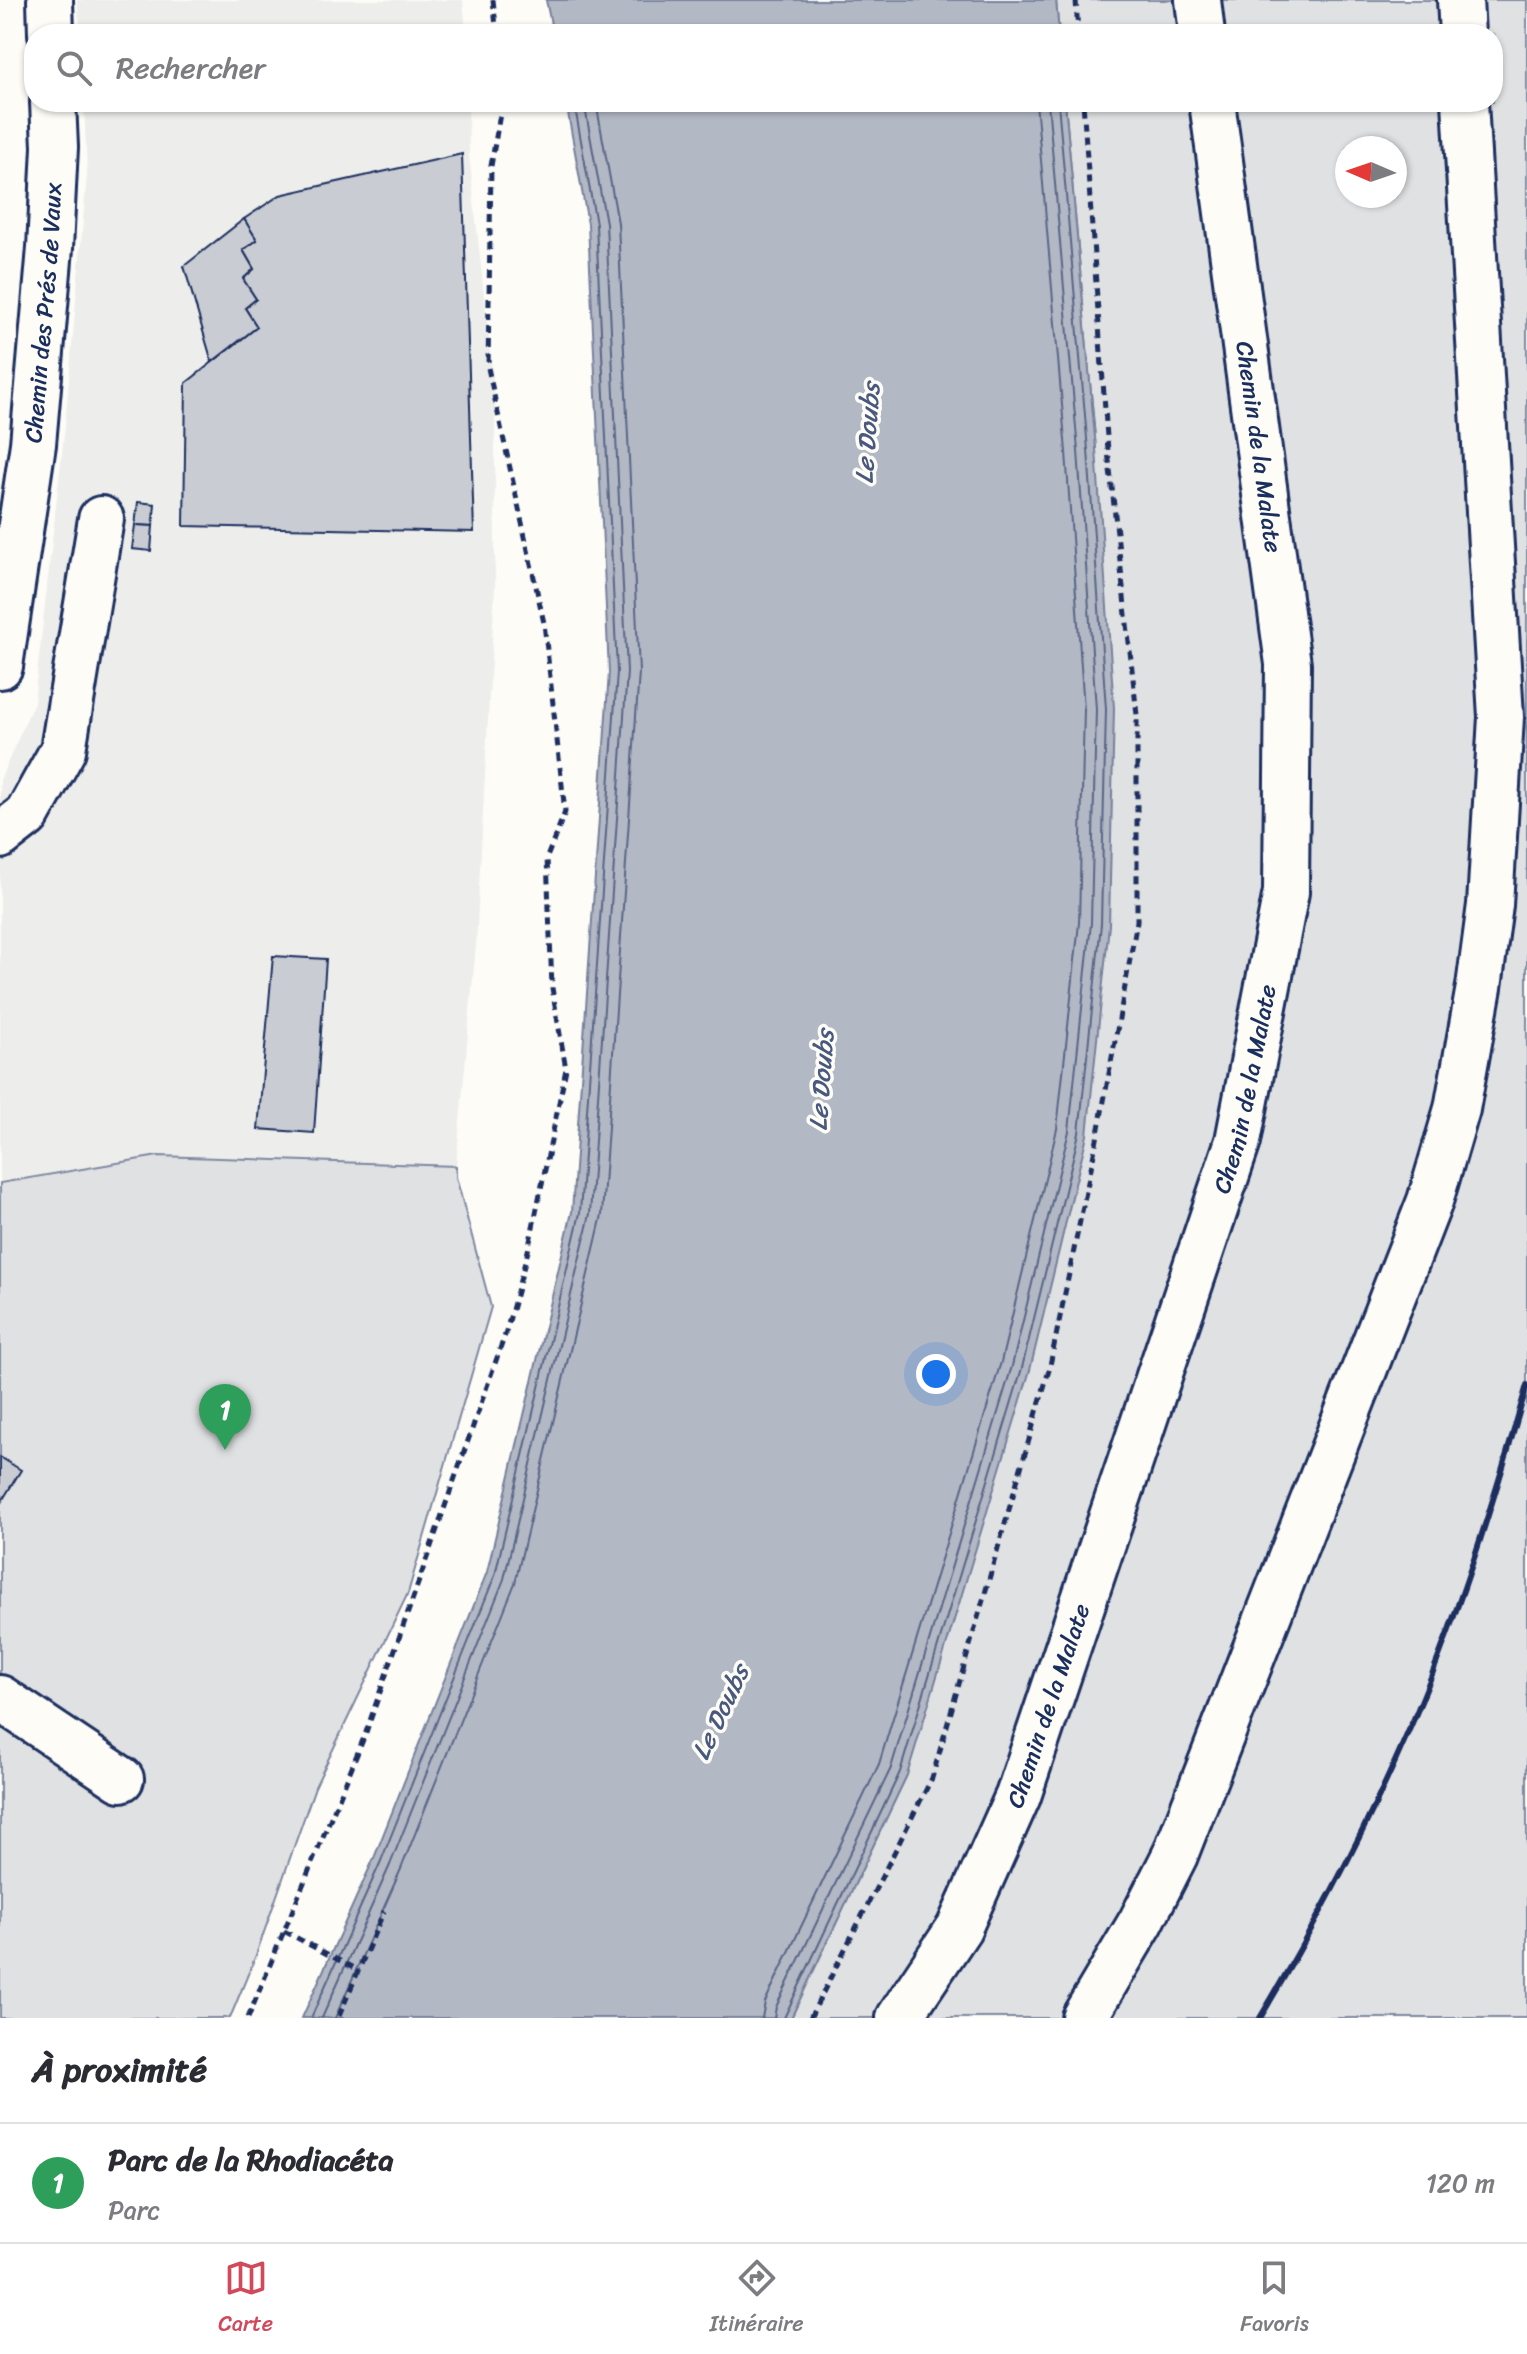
<!DOCTYPE html>
<html lang="fr">
<meta charset="utf-8">
<style>
:root{--surface:#fff;--page:#f2f2f3;--text:#2b2b33;--muted:#7c7c81;--line:#e1e1e2;--accent:#d1495b}
body{margin:0;font-family:Sriracha,sans-serif;background:var(--page);color:var(--text)}
.compass{position:absolute;left:1335px;top:136px;width:72px;height:72px;border-radius:50%;background:var(--surface);box-shadow:0 2px 6px #0004;rotate:272deg}
.you{position:absolute;left:936px;top:1374px;width:28px;height:28px;margin:-20px;border:6px solid #fff;border-radius:50%;background:#1a73e8;box-shadow:0 0 0 12px #1a73e833}
.badge{display:grid;place-items:center;width:52px;height:52px;border-radius:50%;background:var(--accent);color:#fff;font-size:26px;font-weight:700}
.pin{position:absolute;translate:-50% -66px;filter:drop-shadow(0 2px 4px #0008)}
.pin::after{content:'';position:absolute;top:42px;width:28px;height:24px;background:inherit;clip-path:polygon(0 0,100% 0,50% 100%)}
.list{margin:0;padding:0;list-style:none}
h2{display:flex;justify-content:space-between;align-items:center;height:104px;margin:0;padding:0 32px;font-size:34px}
h2 small{font-size:26px;font-weight:400;color:var(--muted)}
.list li{display:grid;grid-template-columns:52px 1fr auto;gap:24px;align-items:center;box-sizing:border-box;height:120px;padding:0 32px;border-top:2px solid var(--line)}
.list b{display:block;font-size:30px;white-space:nowrap}
.list p{margin:0;font-size:26px;white-space:nowrap;color:var(--muted)}
.list em{font-size:26px;font-style:normal;color:var(--muted)}
.icon{flex:none;width:44px;height:44px;fill:none;stroke:currentColor;stroke-width:2;stroke-linecap:round;stroke-linejoin:round}
.map{position:relative;flex:none;width:1527px;height:2018px;overflow:hidden}
.search{position:absolute;background:var(--surface);box-shadow:0 2px 6px #0004;left:24px;right:24px;top:24px;height:88px;display:flex;align-items:center;gap:20px;box-sizing:border-box;padding:0 28px;border-radius:32px;color:var(--muted);font-size:30px}
.sheet{height:224px;background:var(--surface)}
nav{display:flex;justify-content:space-around;align-items:center;box-sizing:border-box;height:112px;border-top:2px solid var(--line);background:var(--surface);font-size:22px;color:var(--muted)}
nav a{display:grid;justify-items:center;gap:4px}
nav .on{color:var(--accent)}
.map>svg:first-child{display:block}
</style>
<div class="map">
<svg width="1527" height="2018" viewBox="0 0 1527 2018">
<rect width="100%" height="100%" fill="#fdfcf7"/>
<filter id="ink" filterUnits="userSpaceOnUse"><feTurbulence type="fractalNoise" baseFrequency=".0125" numOctaves="2"/><feDisplacementMap in="SourceGraphic" scale="16" xChannelSelector="R" yChannelSelector="G"/><feConvolveMatrix kernelMatrix="1 2 1 2 8 2 1 2 1" color-interpolation-filters="sRGB"/></filter>
<g filter="url(#ink)">
<g fill="#edeeec">
<polygon points="77,0 463,0 466,34 81,34"/>
<polygon points="84,102 468,102 469,154 495,398 495,586 476,945 456,1166 158,1156 0,1183 0,780 34,702 65,426 87,174"/>
</g>
<g fill="#e0e1e3" stroke="#7e88a0" stroke-width="2" fill-rule="evenodd">
<path d="M1056 0H1527V2018H791L907 1775 1096 449 1065 102H1493V34H1059ZM1347 148H1395V196H1347Z"/>
<polygon points="158,1156 456,1166 456,1177 491,1307 408,1593 315,1787 256,1955 230,2018 0,2018 0,1183"/>
</g>
<g fill="#b3b8c5" stroke="#76819c" stroke-width="2">
<polygon points="546,0 1056,0 1059,34 553,34"/>
<polygon points="566,102 1065,102 1096,449 1114,708 1109,925 1087,1135 1030,1370 907,1775 791,2018 302,2018 374,1858 487,1572 572,1212 609,672 588,224"/>
</g>
<g fill="none" stroke-linecap="round" stroke-linejoin="round">
<g stroke="#586687" stroke-width="2">
<polyline points="311,2018 381,1861 495,1575 580,1213 617,672 596,224 574,102"/>
<polyline points="322,2018 390,1865 504,1579 590,1214 627,672 606,223 584,102"/>
<polyline points="335,2018 401,1869 515,1583 602,1215 639,672 618,223 596,102"/>
<polyline points="762,2018 765,2002 879,1764 1001,1362 1057,1129 1079,923 1084,709 1066,452 1036,102"/>
<polyline points="774,2018 776,2007 891,1768 1012,1366 1069,1131 1091,923 1096,709 1078,451 1048,102"/>
<polyline points="784,2018 900,1772 1022,1368 1079,1133 1101,924 1106,709 1088,450 1058,102"/>
</g>
</g>
<g fill="#c9ccd3" stroke="#1b2f5e" stroke-width="2">
<polygon points="462,154 474,532 184,526 186,383 257,327 245,308 256,299 243,279 254,269 243,250 257,240 244,219 280,195"/>
<polygon points="244,219 257,240 243,250 254,269 243,279 256,299 245,308 257,327 212,362 184,266"/>
<polygon points="138,502 155,504 153,526 135,525"/>
<polygon points="135,525 153,526 151,551 132,549"/>
<polygon points="273,956 326,959 314,1133 258,1129"/>
<polygon points="0,1457 21,1470 0,1504"/>
</g>
<g fill="none" stroke-linecap="round" stroke-linejoin="round">
<g stroke="#1b2f5e" stroke-width="50">
<g id="minor">
<polyline points="50,0 51,34"/>
<polyline points="1198,0 1202,34"/>
<path id="s1" d="M0 666 33 444 50 248 55 147 53 102"/>
<polyline points="0,836 27,815 63,750 101,519"/>
<polyline points="0,1698 121,1779"/>
<path id="s2" d="M899 2018 959 1928 1018 1796 1238 1141 1286 892 1288 664 1212 102"/>
</g>
</g>
<g stroke="#1b2f5e" stroke-width="50">
<g id="major">
<polyline points="1460,0 1462,34"/>
<polyline points="1084,2018 1141,1922 1175,1855 1430,1201 1457,1109 1479,987 1490,905 1501,717 1465,102"/>
</g>
</g>
<g stroke="#1b2f5e" stroke-width="5" stroke-dasharray="8 6" stroke-linecap="butt">
<polyline points="493,0 497,34"/>
<polyline points="1076,0 1078,34"/>
<polyline points="284,1931 359,1971"/>
<polyline points="339,2016 384,1911"/>
<polyline points="248,2018 365,1735 506,1332 528,1251 566,1069 552,988 547,857 565,812 544,623 488,368 491,166 502,102"/>
<polyline points="810,2018 932,1778 1049,1370 1097,1139 1137,921 1137,715 1108,451 1083,102"/>
</g>
<use href="#minor" stroke="#fdfcf7" stroke-width="44"/>
<use href="#major" stroke="#fdfcf7" stroke-width="44"/>
<path stroke="#1b2f5e" stroke-width="6" d="M1260 2018C1314 1928 1364 1833 1406 1737 1456 1623 1493 1504 1527 1385"/>
</g>
</g>
<g text-anchor="middle" dominant-baseline="central" stroke-width="7" stroke-linejoin="round" paint-order="stroke">
<g font-size="24" fill="#1b2f5e" stroke="#fdfcf7">
<text stroke="none"><textPath href="#s1" startOffset="356">Chemin des Prés de Vaux</textPath></text>
<text transform="translate(1259 447) rotate(82)">Chemin de la Malate</text>
<text stroke="none"><textPath href="#s2" startOffset="996">Chemin de la Malate</textPath></text>
<text stroke="none"><textPath href="#s2" startOffset="348">Chemin de la Malate</textPath></text>
</g>
<g font-size="26" font-style="italic" fill="#49587d" stroke="#fdfcf7">
<text transform="translate(867 433) rotate(-86)">Le Doubs</text>
<text transform="translate(821 1080) rotate(-86)">Le Doubs</text>
<text transform="translate(720 1712) rotate(-65)">Le Doubs</text>
</g>
</g>
</svg>
<svg class="compass" viewBox="-18 -18 36 36"><path d="M0-13l5 13h-10z" fill="#e53935"/><path d="M0 13l5-13h-10z" fill="#7c7c81"/></svg>
<div class="you"></div>
<div class="pin badge" style="left:225px;top:1450px;background:#2e9e5b">1</div>
<div class="search"><svg class="icon" aria-label="search" viewBox="0 0 24 24"><circle cx="10" cy="10" r="6"/><path d="M15 15l6 6"/></svg>Rechercher</div>
</div>
<section class="sheet">
<h2>À proximité<small></small></h2>
<ul class="list">
<li><span class="badge" style="background:#2e9e5b">1</span><div><b>Parc de la Rhodiacéta</b><p>Parc</p></div><em>120 m</em></li>
</ul>
</section>
<nav>
<a class="on"><svg class="icon" aria-label="map" viewBox="0 0 24 24"><path d="M3 6l6-2 6 2 6-2v14l-6 2-6-2-6 2zM9 4v14M15 6v14"/></svg>Carte</a>
<a><svg class="icon" aria-label="directions" viewBox="0 0 24 24"><path d="M12 3l9 9-9 9-9-9zM9 14v-3h6M13 9l2 2-2 2"/></svg>Itinéraire</a>
<a><svg class="icon" aria-label="saved" viewBox="0 0 24 24"><path d="M7 4h10v16l-5-4-5 4z"/></svg>Favoris</a>
</nav>
